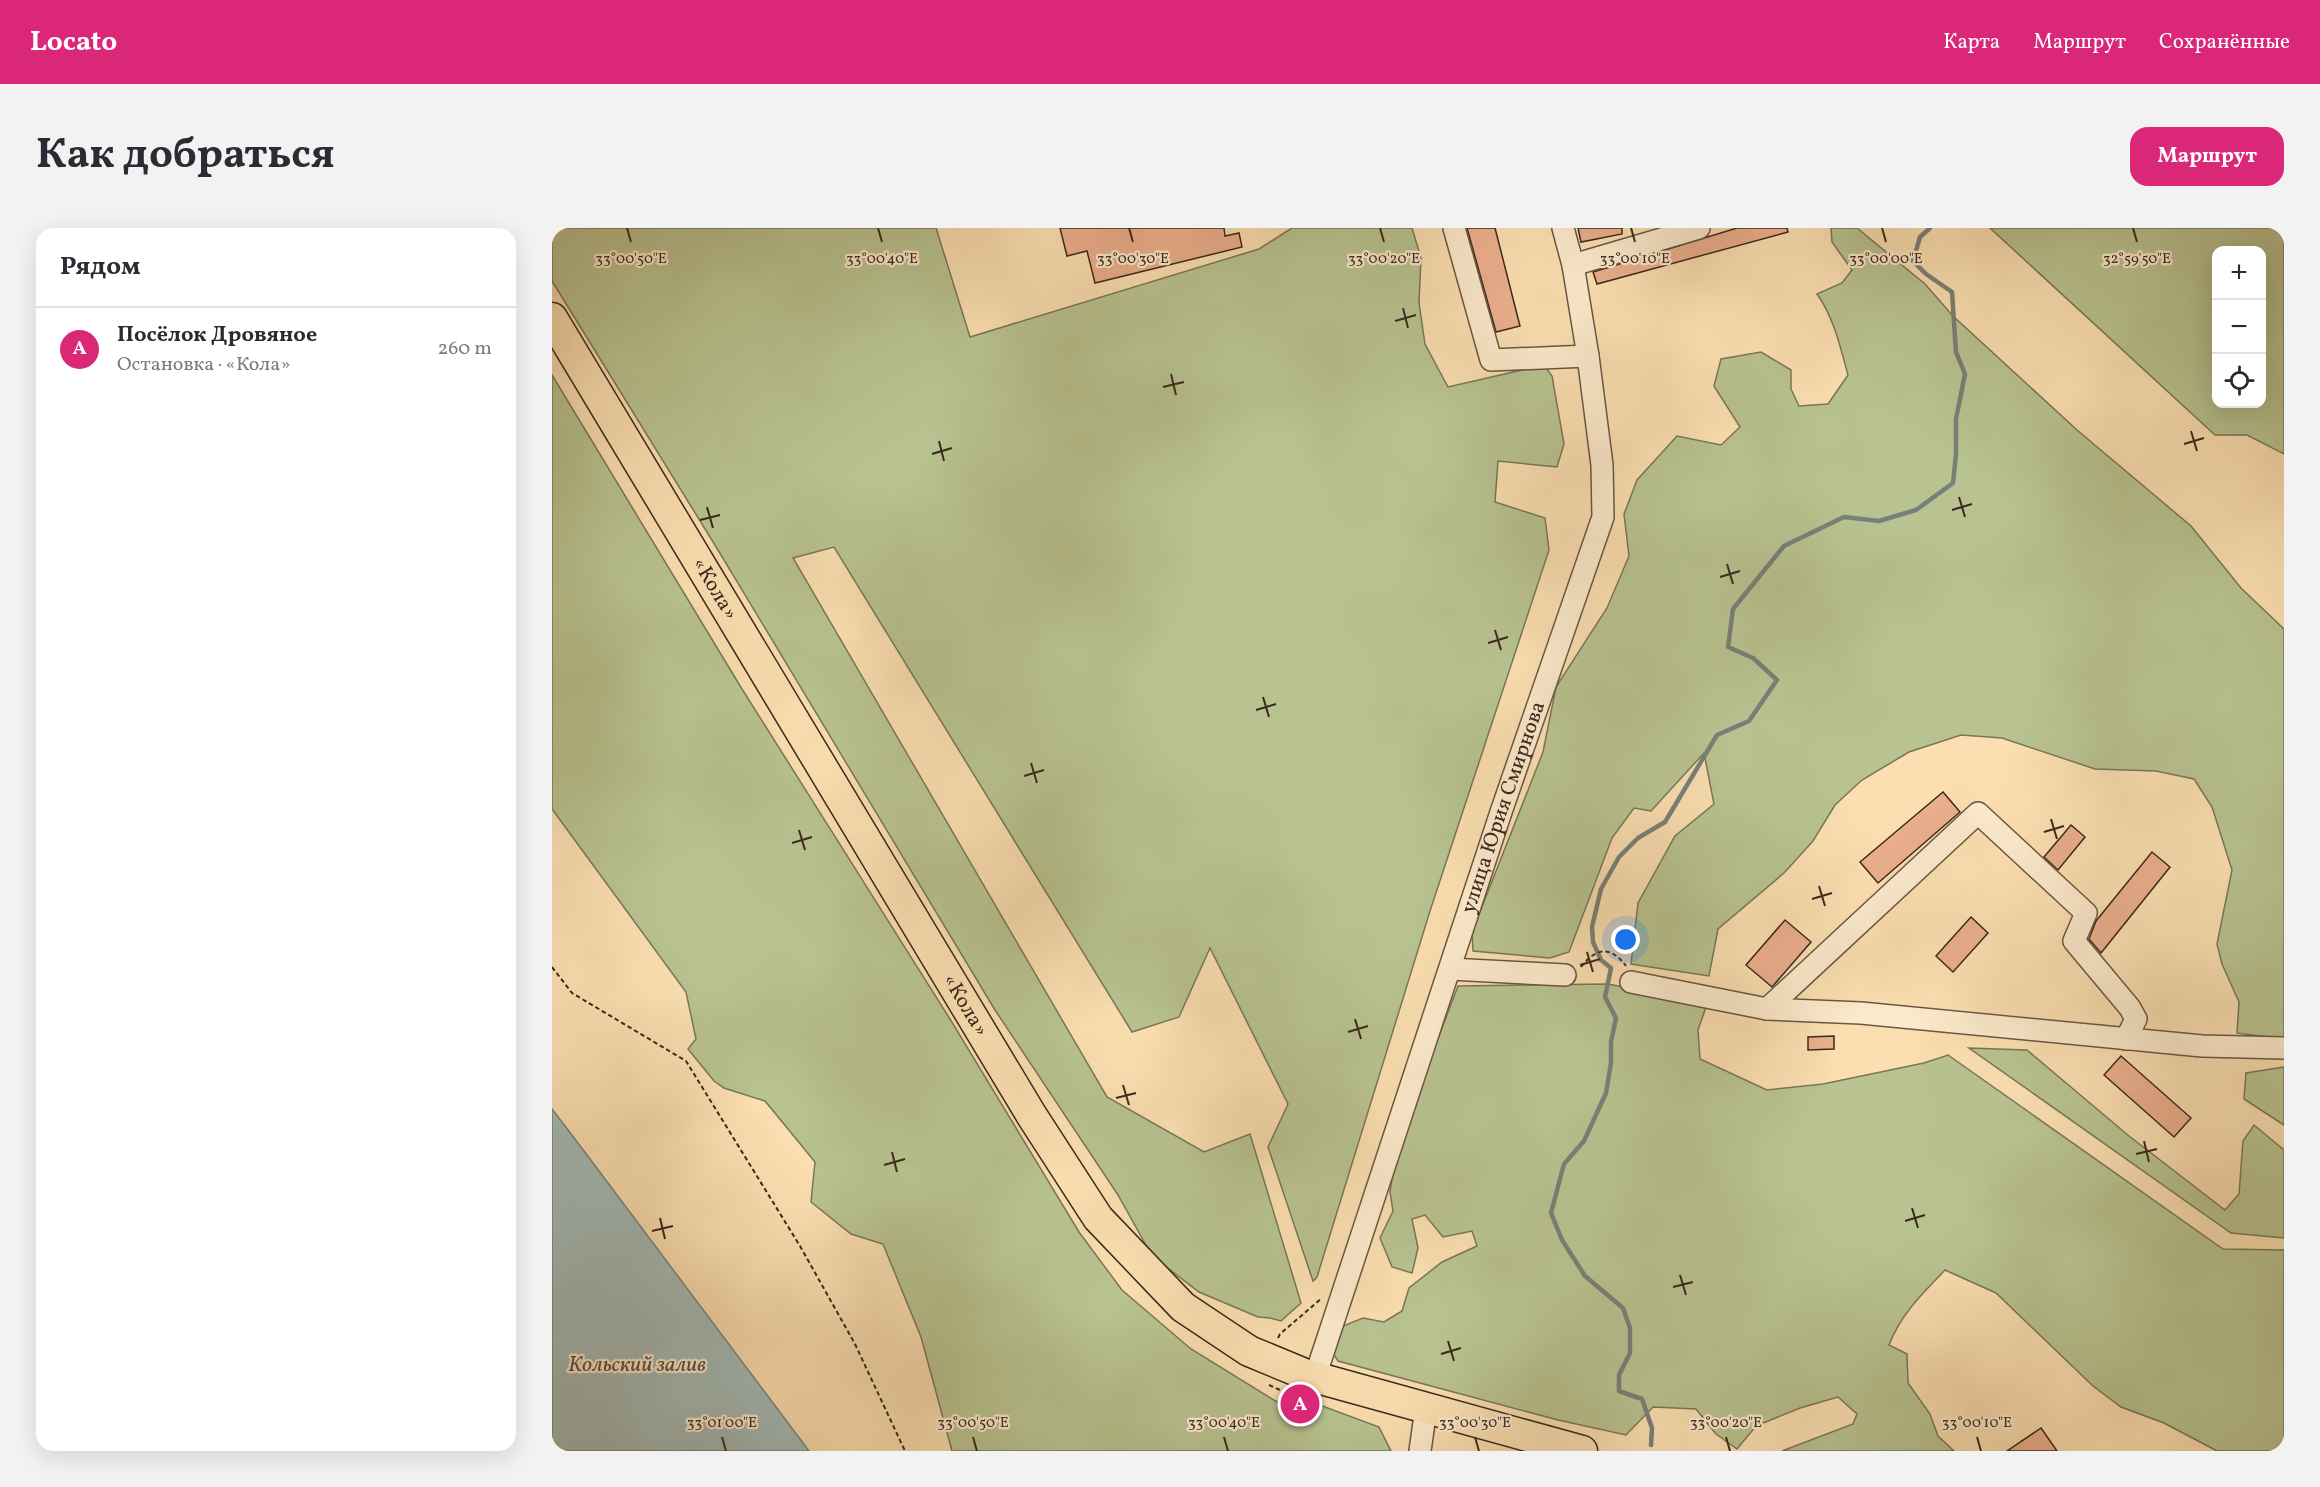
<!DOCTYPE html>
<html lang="ru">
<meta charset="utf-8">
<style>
:root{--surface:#fff;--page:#f2f2f3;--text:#2b2b33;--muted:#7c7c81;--line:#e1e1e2;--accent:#db2777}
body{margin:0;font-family:Vollkorn,serif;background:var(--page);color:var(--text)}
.controls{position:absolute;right:18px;top:18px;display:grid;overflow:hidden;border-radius:12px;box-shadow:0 6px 24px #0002}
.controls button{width:54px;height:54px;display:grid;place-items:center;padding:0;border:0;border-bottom:2px solid var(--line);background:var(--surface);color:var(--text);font:30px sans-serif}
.you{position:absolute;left:1074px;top:712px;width:21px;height:21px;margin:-15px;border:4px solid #fff;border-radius:50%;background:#1a73e8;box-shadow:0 0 0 9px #1a73e833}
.badge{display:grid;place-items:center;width:39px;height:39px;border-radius:50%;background:var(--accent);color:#fff;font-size:20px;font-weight:700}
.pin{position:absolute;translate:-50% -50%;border:3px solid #fff;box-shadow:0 2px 6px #0006}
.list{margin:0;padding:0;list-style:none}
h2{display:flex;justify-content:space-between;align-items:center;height:78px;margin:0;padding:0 24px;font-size:26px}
h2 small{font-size:20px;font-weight:400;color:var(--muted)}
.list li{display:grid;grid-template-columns:39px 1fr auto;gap:18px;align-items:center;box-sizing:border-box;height:84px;padding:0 24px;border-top:2px solid var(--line)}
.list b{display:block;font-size:22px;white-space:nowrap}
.list p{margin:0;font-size:20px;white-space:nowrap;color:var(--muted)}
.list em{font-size:20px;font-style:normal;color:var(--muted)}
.icon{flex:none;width:33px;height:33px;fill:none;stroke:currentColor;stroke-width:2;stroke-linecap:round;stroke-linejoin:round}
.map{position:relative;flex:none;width:1732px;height:1223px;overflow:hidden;border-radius:18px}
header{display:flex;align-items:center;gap:36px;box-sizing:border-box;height:84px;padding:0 30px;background:var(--accent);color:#fff}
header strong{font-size:28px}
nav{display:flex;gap:33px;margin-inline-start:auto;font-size:21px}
.intro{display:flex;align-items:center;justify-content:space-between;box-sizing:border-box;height:144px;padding:0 36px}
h1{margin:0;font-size:42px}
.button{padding:15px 27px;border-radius:18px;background:var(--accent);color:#fff;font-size:21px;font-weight:700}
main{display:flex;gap:36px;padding:0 36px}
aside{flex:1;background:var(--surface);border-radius:18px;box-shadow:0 6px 24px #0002}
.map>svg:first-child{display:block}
</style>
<header>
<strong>Locato</strong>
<nav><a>Карта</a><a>Маршрут</a><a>Сохранённые</a></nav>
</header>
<div class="intro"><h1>Как добраться</h1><a class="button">Маршрут</a></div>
<main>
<aside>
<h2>Рядом<small></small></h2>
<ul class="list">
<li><span class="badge">A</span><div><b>Посёлок Дровяное</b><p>Остановка · «Кола»</p></div><em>260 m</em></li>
</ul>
</aside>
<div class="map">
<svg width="1732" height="1223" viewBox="0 0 1732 1223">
<rect width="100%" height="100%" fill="#fbdfb1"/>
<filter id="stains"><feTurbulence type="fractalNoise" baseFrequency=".00333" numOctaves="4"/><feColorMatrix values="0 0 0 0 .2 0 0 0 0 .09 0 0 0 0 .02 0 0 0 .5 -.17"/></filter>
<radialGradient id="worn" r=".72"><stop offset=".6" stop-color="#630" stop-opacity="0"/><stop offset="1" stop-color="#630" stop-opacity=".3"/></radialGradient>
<g fill="#b8c391" stroke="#797658" stroke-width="1.5" fill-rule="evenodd">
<polygon points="0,0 384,0 418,109 707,21 740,0 860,0 869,30 867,75 873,116 896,159 992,137 1000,148 1012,216 1005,239 946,233 943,274 993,290 997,322 878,683 765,1049 761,1053 716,919 736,876 658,720 627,789 580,804 282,319 241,330 555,869 652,924 698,906 749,1075 729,1093 718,1090 706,1089 647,1064 600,1028 566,967 443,782 166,322 0,53"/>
<path d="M1279 0H1305L1373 56 1401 88 1525 202 1639 298 1689 360 1732 401V811L1685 805 1687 774 1670 736 1665 716 1680 642 1660 579 1642 551 1604 543 1543 541 1450 510 1409 507 1357 524 1310 552 1283 577 1261 613 1232 645 1166 701 1157 748 1079 736 1086 675 1123 608 1162 576 1152 525 1099 583 1082 580 1060 610 1017 724 998 730 921 723 920 704 991 524 1004 459 1055 380 1077 328 1072 286 1085 252 1125 208 1169 217 1188 199 1162 158 1169 131 1209 124 1239 142V161L1247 178 1276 176 1296 147C1288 118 1282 90 1265 66L1290 55 1300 42 1280 14Z"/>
<path d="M1438 0H1732V226L1695 207H1663ZM1664 22H1710V176H1664Z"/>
<polygon points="0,147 190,461 398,791 527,1004 570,1062 639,1121 730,1177 765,1176 827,1199 839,1223 400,1223 369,1109 331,1016 299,1006 259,974 263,934 213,873 172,860 162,853 136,821 144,811 134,764 0,581"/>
<path d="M1056 756 1155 776 1146 802 1148 831 1215 862 1271 856 1372 835 1396 827 1671 1021 1732 1022V1223H1665L1612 1195 1569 1179 1541 1158 1444 1065 1393 1042C1370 1066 1349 1086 1337 1117L1355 1126 1356 1155 1378 1186 1386 1208 1402 1223H1230L1301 1196 1305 1186 1286 1169 1248 1180 1204 1198 1185 1221 1164 1206 1144 1181 1101 1179 1074 1207 1006 1192 786 1133 781 1125 791 1098 811 1090 832 1094 850 1083 857 1060 890 1034 925 1018 920 1003 891 1009 873 987 860 991 866 1020 860 1045 840 1039 828 1010 841 983 838 964 845 918 906 758Z"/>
<polygon points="1417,820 1475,822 1577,908 1673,982 1687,966 1691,913 1702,897 1732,922 1732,1010 1679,1005"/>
<polygon points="1732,839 1732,897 1692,871 1694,845"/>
</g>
<polygon fill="#a3bab6" stroke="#798079" stroke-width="1.5" points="0,881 29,919 257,1223 0,1223"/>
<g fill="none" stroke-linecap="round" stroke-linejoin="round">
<polyline stroke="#798079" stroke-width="4.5" points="1099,1217 1100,1200 1090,1171 1067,1163 1067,1147 1078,1125 1078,1100 1071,1080 1033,1048 1010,1012 999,985 1012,936 1032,913 1054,865 1059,835 1059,814 1064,790 1053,769 1059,740 1049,732 1041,714 1040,699 1049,661 1067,629 1086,610 1113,594 1165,507 1197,493 1225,452 1201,430 1176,419 1181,381 1232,318 1292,289 1327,293 1364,282 1401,255 1404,226 1404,191 1413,146 1404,124 1400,64 1374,46 1361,33 1368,9 1378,0"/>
</g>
<g fill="#ebaf8d" stroke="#3a281e" stroke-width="1.5">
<polygon points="508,0 672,0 673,8 687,5 690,19 543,55 535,23 515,28"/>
<polygon points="915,0 943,0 968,98 944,104"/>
<polygon points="1026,0 1070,0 1070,6 1029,14"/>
<polygon points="1185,0 1235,0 1236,4 1045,56 1041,44"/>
<polygon points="1391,564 1408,584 1326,655 1308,634"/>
<polygon points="1519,597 1533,609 1506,642 1492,629"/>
<polygon points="1600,624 1618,639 1549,725 1537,711 1544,693"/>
<polygon points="1419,689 1436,705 1401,744 1384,728"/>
<polygon points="1233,692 1259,714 1220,759 1194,737"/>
<polygon points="1282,808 1282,821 1256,822 1256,809"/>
<polygon points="1569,828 1639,890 1622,909 1552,847"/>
<polygon points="1489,1200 1505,1223 1455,1223"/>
</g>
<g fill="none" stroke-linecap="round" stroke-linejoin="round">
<g stroke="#6a5643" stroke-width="24">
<g id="minor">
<polyline points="902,0 939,132 1036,128"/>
<polyline points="1021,37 1147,0"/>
<polyline points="898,741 1013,747"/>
<polyline points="1079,754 1215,781 1309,785 1650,818 1732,820"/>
<polyline points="1215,781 1426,585 1534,685 1522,713 1578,780 1584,791 1574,811"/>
<path id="s1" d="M763 1149 949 584 1051 289 1050 237 1036 128 1021 37 1011 0"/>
<polyline points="868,1223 874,1180"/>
</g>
</g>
<g stroke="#3a281e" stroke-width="33">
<g id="highway">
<path id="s2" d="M0 90 415 780 480 888 546 990 631 1079 697 1123 755 1147 1030 1223"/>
</g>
</g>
<g stroke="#3a281e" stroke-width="2" stroke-dasharray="4.5 3" stroke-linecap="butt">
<polyline points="0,739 20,765 134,833 248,1018 303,1116 353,1223"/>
<path d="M1029 739C1044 720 1058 717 1074 738"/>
<polyline points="726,1110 728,1106 770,1070"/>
<polyline points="717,1157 739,1167"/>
</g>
<use href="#minor" stroke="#fceacc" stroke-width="21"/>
<use href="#highway" stroke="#fbdfb1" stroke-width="30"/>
</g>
<path fill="none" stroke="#3a281e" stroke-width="2" d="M75 0 79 14M326 0 330 14M577 0 581 14M828 0 832 14M1079 0 1083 14M1330 0 1334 14M1581 0 1585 14M851 80 856 100M843 93 864 87M619 146 624 167M611 159 632 154M1639 203 1645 223M387 213 392 233M1632 216 1652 210M380 226 400 220M1407 269 1413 289M155 279 161 300M1400 282 1420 276M148 292 168 287M1175 336 1181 356M1168 349 1188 343M943 402 949 422M936 415 956 409M711 469 717 489M704 482 724 476M479 535 485 555M472 548 492 542M1499 591 1505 611M247 602 253 622M1492 604 1512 598M240 615 260 609M1267 658 1273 678M1260 671 1280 665M1035 724 1041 744M1028 737 1048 731M803 791 809 811M796 804 816 798M571 857 577 877M564 870 584 865M1592 913 1597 934M340 924 345 944M1584 926 1605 921M332 937 353 931M1360 980 1366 1000M108 990 113 1011M1353 993 1373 987M100 1003 121 998M1128 1047 1134 1067M1121 1059 1141 1054M896 1113 902 1133M889 1126 909 1120M170 1209 174 1223M421 1209 425 1223M672 1209 676 1223M923 1209 927 1223M1174 1209 1178 1223M1425 1209 1429 1223"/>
<g text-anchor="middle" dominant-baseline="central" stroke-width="4.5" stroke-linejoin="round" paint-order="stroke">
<g font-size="21" fill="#3a281e" stroke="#fceacc">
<text stroke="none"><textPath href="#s2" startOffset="316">«Кола»</textPath></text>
<text stroke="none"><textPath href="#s1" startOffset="600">улица Юрия Смирнова</textPath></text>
<text stroke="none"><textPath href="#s2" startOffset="802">«Кола»</textPath></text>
</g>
<g font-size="22" font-style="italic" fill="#544c44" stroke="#fceacc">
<text x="85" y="1137">Кольский залив</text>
</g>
</g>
<g font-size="15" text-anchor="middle" fill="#3a281e" stroke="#fceacc" stroke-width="4.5" stroke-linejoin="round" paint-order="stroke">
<text x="79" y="35">33°00'50"E</text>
<text x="330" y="35">33°00'40"E</text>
<text x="581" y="35">33°00'30"E</text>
<text x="832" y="35">33°00'20"E</text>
<text x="1083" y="35">33°00'10"E</text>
<text x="1334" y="35">33°00'00"E</text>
<text x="1585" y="35">32°59'50"E</text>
<text x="170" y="1199">33°01'00"E</text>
<text x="421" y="1199">33°00'50"E</text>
<text x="672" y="1199">33°00'40"E</text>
<text x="923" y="1199">33°00'30"E</text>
<text x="1174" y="1199">33°00'20"E</text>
<text x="1425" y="1199">33°00'10"E</text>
</g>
<rect width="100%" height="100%" filter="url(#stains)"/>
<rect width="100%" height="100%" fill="url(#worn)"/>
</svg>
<div class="controls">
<button>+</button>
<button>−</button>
<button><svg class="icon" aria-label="locate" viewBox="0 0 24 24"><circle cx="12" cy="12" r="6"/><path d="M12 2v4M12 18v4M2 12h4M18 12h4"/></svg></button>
</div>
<div class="you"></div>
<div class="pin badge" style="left:748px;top:1176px">A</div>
</div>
</main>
